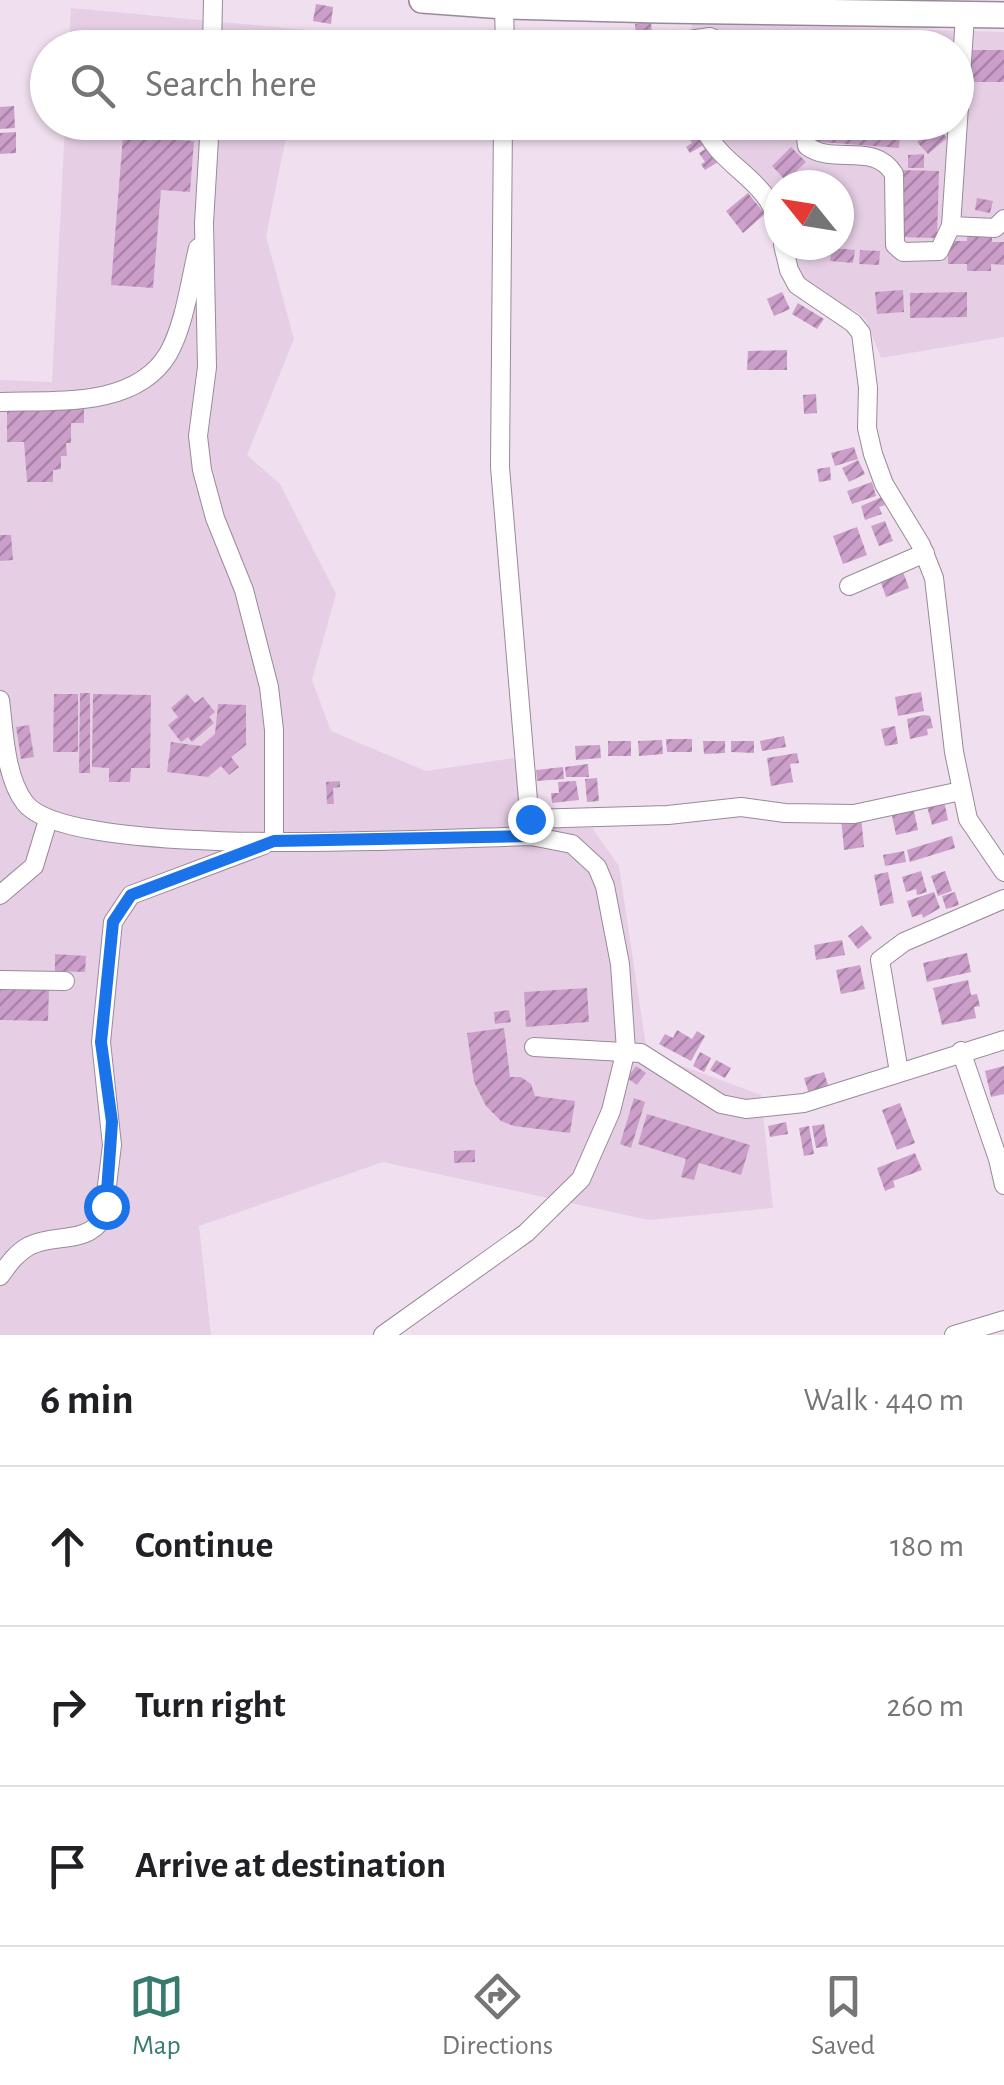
<!DOCTYPE html>
<meta charset="utf-8">
<style>
:root{--surface:#fff;--page:#f2f2f2;--text:#202124;--muted:#757577;--line:#e0e0e0;--accent:#377b6f}
body{margin:0;font-family:"Alegreya Sans",sans-serif;background:var(--page);color:var(--text)}
.compass{position:absolute;left:764px;top:170px;width:90px;height:90px;border-radius:50%;background:var(--surface);box-shadow:0 2px 8px #0004;rotate:300deg}
.stop{position:absolute;width:30px;height:30px;margin:-22px;border:8px solid #1a73e8;border-radius:50%;background:#fff}
.stop.end{background:#1a73e8;border-color:#fff;box-shadow:0 2px 10px #0008}
.list{margin:0;padding:0;list-style:none}
h2{display:flex;justify-content:space-between;align-items:center;height:130px;margin:0;padding:0 40px;font-size:42px}
h2 small{font-size:32px;font-weight:400;color:var(--muted)}
.list li{display:grid;grid-template-columns:65px 1fr auto;gap:30px;align-items:center;box-sizing:border-box;height:160px;padding:0 40px;border-top:2px solid var(--line)}
.list b{display:block;font-size:38px;white-space:nowrap}
.list em{font-size:32px;font-style:normal;color:var(--muted)}
.icon{flex:none;width:55px;height:55px;fill:none;stroke:currentColor;stroke-width:2;stroke-linecap:round;stroke-linejoin:round}
.map{position:relative;flex:none;width:1004px;height:1335px;overflow:hidden}
.search{position:absolute;background:var(--surface);box-shadow:0 2px 8px #0004;left:30px;right:30px;top:30px;height:110px;display:flex;align-items:center;gap:25px;box-sizing:border-box;padding:0 35px;border-radius:55px;color:var(--muted);font-size:38px}
.sheet{height:610px;background:var(--surface)}
nav{display:flex;justify-content:space-around;align-items:center;box-sizing:border-box;height:140px;border-top:2px solid var(--line);background:var(--surface);font-size:28px;color:var(--muted)}
nav a{display:grid;justify-items:center;gap:5px}
nav .on{color:var(--accent)}
.map>svg:first-child{display:block}
</style>
<div class="map">
<svg width="1004" height="1335" viewBox="0 0 1004 1335">
<defs>
<pattern id="building-hatch" width="6" height="6" patternUnits="userSpaceOnUse" patternTransform="scale(2.5)"><rect width="6" height="6" fill="#cc9fcb"/><path d="M-1 1l2-2M0 6l6-6M5 7l2-2" fill="none" stroke="#a783a6"/></pattern>
</defs>
<rect width="100%" height="100%" fill="#f0dfef"/>
<g fill="#e6cfe5">
<polygon points="71,8 308,30 304,47 69,48"/>
<polygon points="691,23 1004,32 1004,337 881,358 866,320 856,311 815,294 796,267 790,245 839,245 839,185 779,185 779,196 716,132 714,123 956,122 956,48 697,47"/>
<polygon points="65,123 289,123 266,236 294,339 247,455 280,484 336,594 312,680 331,731 426,771 521,757 521,827 592,828 619,866 647,1053 761,1095 773,1208 649,1220 383,1162 199,1226 211,1335 0,1335 0,380 52,382"/>
</g>
<g fill="url(#building-hatch)">
<polygon points="316,4 333,7 331,24 313,21"/>
<polygon points="651,21 652,34 636,36 635,24"/>
<polygon points="659,35 661,44 644,48 642,39"/>
<polygon points="969,50 1004,50 1004,82 968,82"/>
<polygon points="14,106 15,128 0,129 0,107"/>
<polygon points="690,122 695,130 700,127 710,141 690,153 686,147 692,143 682,127"/>
<polygon points="741,122 775,122 774,131 740,129"/>
<polygon points="811,124 900,131 899,148 810,141"/>
<polygon points="936,125 947,138 928,154 917,142"/>
<polygon points="16,132 16,153 0,154 0,133"/>
<polygon points="123,136 194,141 190,192 161,190 153,288 111,285"/>
<polygon points="712,145 723,159 705,170 701,164 705,162 699,153"/>
<polygon points="791,147 806,162 786,181 772,166"/>
<polygon points="924,154 924,168 908,168 908,155"/>
<polygon points="898,170 939,171 937,238 897,237"/>
<polygon points="748,193 765,214 743,233 726,211"/>
<polygon points="977,198 993,201 990,213 975,210"/>
<polygon points="967,235 992,235 992,242 1004,242 1004,265 991,264 991,271 967,271 967,264 948,264 948,241 967,241"/>
<polygon points="832,248 855,250 853,263 830,261"/>
<polygon points="860,250 880,251 879,265 859,264"/>
<polygon points="903,290 904,312 877,314 875,292"/>
<polygon points="782,292 790,309 774,316 767,299"/>
<polygon points="967,292 967,317 910,318 910,293"/>
<polygon points="798,303 824,319 817,329 792,314"/>
<polygon points="787,350 787,370 747,370 748,351"/>
<polygon points="816,394 817,413 804,414 803,395"/>
<polygon points="84,402 84,423 71,423 71,443 66,443 67,456 61,456 61,469 53,470 53,482 27,482 24,442 7,442 7,404"/>
<polygon points="854,447 858,459 835,466 831,453"/>
<polygon points="858,460 865,474 849,482 842,468"/>
<polygon points="830,467 831,480 819,482 817,469"/>
<polygon points="872,482 876,496 852,504 847,491"/>
<polygon points="882,497 885,505 879,507 882,514 865,520 861,506"/>
<polygon points="885,521 893,541 879,546 871,526"/>
<polygon points="857,527 867,555 843,564 833,536"/>
<polygon points="0,535 11,535 13,560 0,561"/>
<polygon points="902,569 909,588 886,597 879,577"/>
<polygon points="921,692 924,711 898,716 895,697"/>
<polygon points="80,693 90,693 90,773 79,773"/>
<polygon points="54,694 78,694 78,752 53,752"/>
<polygon points="93,694 151,695 150,768 131,768 130,782 109,782 109,768 92,767"/>
<polygon points="187,694 195,703 203,697 215,712 209,717 214,723 192,742 188,737 181,742 168,725 178,717 171,708"/>
<polygon points="218,704 246,705 246,745 231,757 239,767 229,775 221,766 208,777 167,772 171,742 201,746 215,734"/>
<polygon points="924,715 930,716 933,728 927,729 928,735 910,739 907,719"/>
<polygon points="29,725 34,757 21,759 16,727"/>
<polygon points="895,726 898,744 885,746 881,729"/>
<polygon points="784,736 786,747 762,751 760,741"/>
<polygon points="666,739 692,739 692,752 667,752"/>
<polygon points="662,740 663,754 639,756 638,741"/>
<rect x="608" y="741" width="23" height="15"/>
<polygon points="703,741 725,741 725,753 704,754"/>
<polygon points="731,741 754,741 754,753 731,752"/>
<polygon points="600,745 601,758 576,760 575,746"/>
<polygon points="797,753 799,763 790,764 793,782 771,786 767,758"/>
<polygon points="588,764 589,777 566,777 565,767"/>
<polygon points="563,767 564,779 537,781 536,770"/>
<polygon points="597,778 599,801 587,802 585,779"/>
<polygon points="340,781 340,787 333,788 334,804 327,804 326,782"/>
<polygon points="576,781 579,800 552,803 551,793 559,793 558,782"/>
<polygon points="944,801 948,820 932,825 927,806"/>
<polygon points="913,806 918,830 896,835 891,811"/>
<polygon points="861,816 864,847 844,850 841,818"/>
<polygon points="952,836 955,848 910,862 907,850"/>
<polygon points="904,851 906,862 885,866 883,855"/>
<polygon points="921,871 927,892 917,895 916,889 906,892 902,877"/>
<polygon points="945,871 952,891 938,896 931,876"/>
<polygon points="888,872 894,903 880,906 874,875"/>
<polygon points="934,892 940,908 923,918 922,914 912,917 907,901"/>
<polygon points="955,892 959,905 946,909 942,896"/>
<polygon points="862,925 872,938 858,949 848,936"/>
<polygon points="842,940 845,955 816,960 814,945"/>
<polygon points="967,953 971,972 927,982 923,963"/>
<polygon points="55,954 86,956 85,972 55,971"/>
<polygon points="860,965 865,989 841,994 836,970"/>
<polygon points="968,980 971,995 977,994 980,1006 974,1007 976,1018 942,1025 933,988"/>
<polygon points="0,987 49,988 48,1021 0,1020"/>
<polygon points="587,988 589,1022 526,1027 524,992"/>
<polygon points="509,1010 511,1022 495,1024 494,1012"/>
<polygon points="504,1028 510,1077 521,1077 531,1084 535,1096 575,1101 570,1133 514,1126 501,1121 486,1106 474,1082 467,1033"/>
<polygon points="677,1030 692,1039 697,1031 705,1036 691,1061 659,1044 665,1034 673,1038"/>
<polygon points="700,1052 711,1058 704,1072 693,1066"/>
<polygon points="716,1060 731,1068 725,1078 710,1070"/>
<polygon points="636,1066 646,1073 637,1085 627,1078"/>
<polygon points="1004,1066 1004,1094 991,1097 985,1071"/>
<polygon points="824,1072 829,1088 809,1094 804,1078"/>
<polygon points="634,1098 645,1102 631,1148 620,1144"/>
<polygon points="900,1103 915,1143 897,1150 882,1110"/>
<polygon points="647,1114 750,1145 741,1175 699,1163 694,1180 681,1177 686,1159 638,1144"/>
<polygon points="786,1122 788,1134 770,1137 768,1126"/>
<polygon points="824,1124 828,1146 816,1148 812,1126"/>
<polygon points="809,1126 814,1154 804,1156 799,1128"/>
<polygon points="475,1150 475,1162 454,1163 454,1151"/>
<polygon points="915,1153 922,1170 893,1181 895,1187 885,1191 877,1168"/>
</g>
<g fill="none" stroke-linecap="round" stroke-linejoin="round">
<g stroke="#998a99" stroke-width="20">
<g id="minor">
<polyline points="504,6 505,48"/>
<polyline points="676,42 710,37 734,48"/>
<polyline points="212,48 213,0"/>
<polyline points="210,122 204,223 207,367 198,436 202,470 215,518 244,590 269,687 274,730 274,841"/>
<polyline points="503,122 500,467 531,836"/>
<path d="M702 122C717 167 768 176 779 226"/>
<path d="M804 122 807 146C834 166 874 141 894 174L895 245 903 252 939 251 951 226 965 16"/>
<polyline points="951,226 995,228 1004,219"/>
<polyline points="783,245 789,270 797,285 853,323 861,333 868,388 867,428 873,454 884,484 921,545 934,578 954,752 968,819 1004,872"/>
<path d="M0 402C53 400 135 409 168 354 185 324 190 281 198 248"/>
<polyline points="849,586 925,553"/>
<path d="M0 700C4 731 5 777 25 803 70 861 446 838 531 836L572 844 597 867 605 886 620 964 626 1050 611 1111 581 1179 526 1233 383 1335"/>
<polyline points="530,819 668,815 741,807 785,813 854,814 961,791"/>
<polyline points="0,895 34,866 48,820"/>
<polyline points="0,980 65,981"/>
<polyline points="534,1047 641,1053 721,1104 746,1109 804,1103 1004,1040"/>
<polyline points="961,1051 998,1159 1004,1185"/>
<polyline points="899,1072 880,960 904,942 1004,899"/>
<path d="M0 1276C8 1265 16 1253 29 1246 55 1233 86 1245 103 1218L112 1145 101 1042 113 922 131 895 264 845"/>
<polyline points="954,1335 1004,1320"/>
</g>
</g>
<g stroke="#998a99" stroke-width="28">
<polyline id="highway" points="422,0 504,6 660,10 1004,15"/>
</g>
<use href="#minor" stroke="#fff" stroke-width="18"/>
<use href="#highway" stroke="#fff" stroke-width="25"/>
</g>
<g fill="none" stroke-linecap="round" stroke-linejoin="round">
<polyline stroke="#1a73e8" stroke-width="12" points="106,1206 112,1122 101,1042 113,922 131,895 274,841 531,836 530,819"/>
</g>
</svg>
<svg class="compass" viewBox="-18 -18 36 36"><path d="M0-13l5 13h-10z" fill="#e53935"/><path d="M0 13l5-13h-10z" fill="#757577"/></svg>
<div class="stop" style="left:106px;top:1206px"></div>
<div class="stop end" style="left:530px;top:819px"></div>
<div class="search"><svg class="icon" aria-label="search" viewBox="0 0 24 24"><circle cx="10" cy="10" r="6"/><path d="M15 15l6 6"/></svg>Search here</div>
</div>
<section class="sheet">
<h2>6 min<small>Walk · 440 m</small></h2>
<ul class="list">
<li><svg class="icon" aria-label="ahead" viewBox="0 0 24 24"><path d="M12 20V5M6 11l6-6 6 6"/></svg><div><b>Continue</b></div><em>180 m</em></li>
<li><svg class="icon" aria-label="right" viewBox="0 0 24 24"><path d="M7 20v-9h11M14 6l5 5-5 5"/></svg><div><b>Turn right</b></div><em>260 m</em></li>
<li><svg class="icon" aria-label="arrive" viewBox="0 0 24 24"><path d="M6 21V4h12l-3 4 3 4H6"/></svg><div><b>Arrive at destination</b></div></li>
</ul>
</section>
<nav>
<a class="on"><svg class="icon" aria-label="map" viewBox="0 0 24 24"><path d="M3 6l6-2 6 2 6-2v14l-6 2-6-2-6 2zM9 4v14M15 6v14"/></svg>Map</a>
<a><svg class="icon" aria-label="directions" viewBox="0 0 24 24"><path d="M12 3l9 9-9 9-9-9zM9 14v-3h6M13 9l2 2-2 2"/></svg>Directions</a>
<a><svg class="icon" aria-label="saved" viewBox="0 0 24 24"><path d="M7 4h10v16l-5-4-5 4z"/></svg>Saved</a>
</nav>
